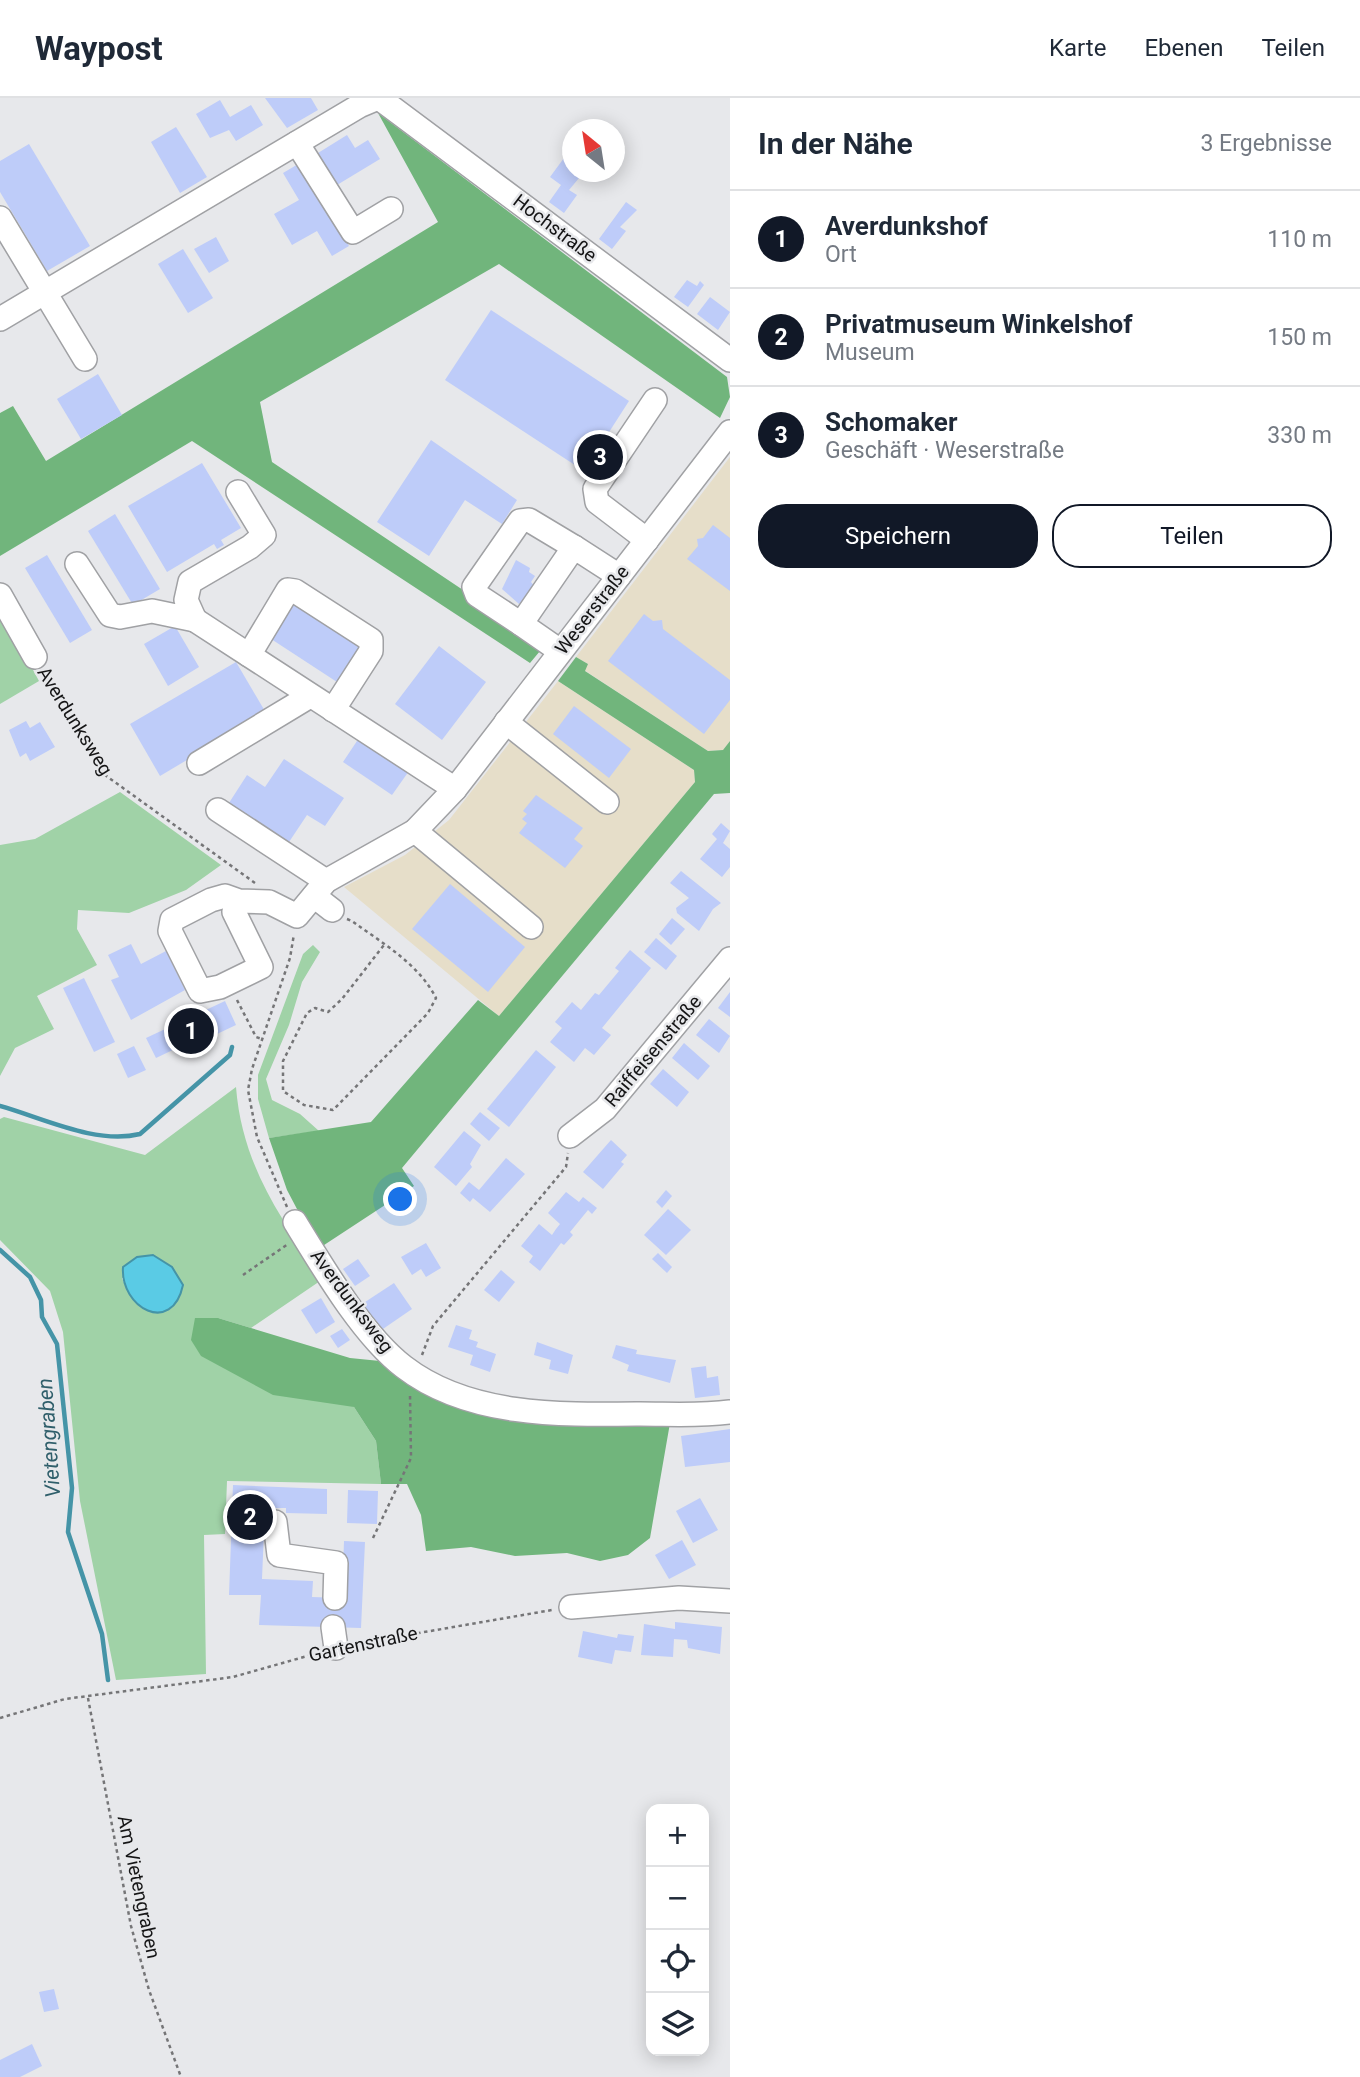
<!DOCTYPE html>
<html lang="de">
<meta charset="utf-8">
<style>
:root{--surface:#fff;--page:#f2f2f3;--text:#1f2937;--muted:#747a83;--line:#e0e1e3;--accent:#111827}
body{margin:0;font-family:Roboto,sans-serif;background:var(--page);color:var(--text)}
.controls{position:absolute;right:21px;bottom:21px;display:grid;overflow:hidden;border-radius:14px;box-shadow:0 4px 18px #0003}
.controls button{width:63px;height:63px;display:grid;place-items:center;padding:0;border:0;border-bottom:2px solid var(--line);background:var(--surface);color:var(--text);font:35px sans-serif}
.compass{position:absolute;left:562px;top:21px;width:63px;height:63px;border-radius:50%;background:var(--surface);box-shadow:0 4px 18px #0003;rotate:330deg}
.you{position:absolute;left:401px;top:1102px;width:24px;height:24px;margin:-18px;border:5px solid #fff;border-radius:50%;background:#1a73e8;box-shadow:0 0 0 10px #1a73e833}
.badge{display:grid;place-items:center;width:46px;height:46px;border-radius:50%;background:var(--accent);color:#fff;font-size:23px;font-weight:700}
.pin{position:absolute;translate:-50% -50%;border:4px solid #fff;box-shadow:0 2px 7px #0006}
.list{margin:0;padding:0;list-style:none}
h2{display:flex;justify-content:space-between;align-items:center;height:91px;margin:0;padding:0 28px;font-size:30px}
h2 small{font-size:23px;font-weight:400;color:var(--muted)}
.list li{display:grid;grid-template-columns:46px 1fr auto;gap:21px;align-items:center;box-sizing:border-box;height:98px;padding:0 28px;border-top:2px solid var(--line)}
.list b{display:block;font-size:26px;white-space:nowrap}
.list p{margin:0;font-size:23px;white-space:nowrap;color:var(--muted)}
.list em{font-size:23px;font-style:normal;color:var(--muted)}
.actions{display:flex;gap:14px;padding:21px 28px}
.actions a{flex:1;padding:16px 0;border:2px solid var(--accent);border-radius:28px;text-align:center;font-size:24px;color:var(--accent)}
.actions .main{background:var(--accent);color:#fff}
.icon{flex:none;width:38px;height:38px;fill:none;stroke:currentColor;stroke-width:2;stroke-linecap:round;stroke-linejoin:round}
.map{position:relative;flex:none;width:730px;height:1979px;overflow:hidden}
header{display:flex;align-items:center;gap:42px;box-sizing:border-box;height:98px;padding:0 35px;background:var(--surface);border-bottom:2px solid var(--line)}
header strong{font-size:33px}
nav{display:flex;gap:38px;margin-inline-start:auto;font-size:24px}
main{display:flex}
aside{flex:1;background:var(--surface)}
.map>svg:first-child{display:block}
</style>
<header>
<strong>Waypost</strong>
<nav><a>Karte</a><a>Ebenen</a><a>Teilen</a></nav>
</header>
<main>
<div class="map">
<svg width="730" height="1979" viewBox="0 0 730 1979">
<rect width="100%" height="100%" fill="#e7e8eb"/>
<g fill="#e6dec9">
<polygon points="730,359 730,643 723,652 708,653 584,572 588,566 576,559"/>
<polygon points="558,583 694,672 695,684 499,918 344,789 405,757 449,722"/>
</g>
<g fill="#a0d2a7" fill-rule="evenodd">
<polygon points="0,511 39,583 0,606"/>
<polygon points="120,694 221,767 186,792 129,815 78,812 77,831 97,867 37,898 54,931 15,950 0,978 0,747 35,741"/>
<polygon points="313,847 320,854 302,884 289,927 266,981 272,1002 300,1016 319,1033 269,1040 258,1001 258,977 303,856"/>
<path d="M236 989C242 1066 280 1120 323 1181L251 1230 218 1220 354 1309 376 1343 381 1386 227 1383 225 1436 204 1437 206 1576 116 1582 80 1403 63 1234 50 1193 0 1142V1021L4 1019 145 1057ZM177 1179 183 1187 170 1211C144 1220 131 1204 122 1180Z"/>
</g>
<g fill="#71b57c">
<polygon points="378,15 727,279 730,299 720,320 499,166 260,304 272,364 545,547 530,565 192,343 0,458 0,315 13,308 46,363 438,124"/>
<polygon points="576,559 588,566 585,573 708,653 723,652 730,643 730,695 714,696 402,1070 414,1088 318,1151 287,1092 269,1040 371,1024 478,902 499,918 695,684 694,672 558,583"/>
<polygon points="195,1220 218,1220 350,1260 390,1264 418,1285 670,1325 650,1440 628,1457 600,1463 567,1455 515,1458 471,1449 426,1453 421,1417 407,1386 381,1386 376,1343 354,1309 273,1297 201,1258 191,1242"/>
</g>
<path fill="#5acbe5" stroke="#4594a7" stroke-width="2" d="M153 1157 172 1169 183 1187C172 1238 120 1210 123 1169L137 1159Z"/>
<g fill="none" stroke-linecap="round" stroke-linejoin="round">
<g stroke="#4594a7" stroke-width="4.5">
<path d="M0 1008C43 1020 96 1047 140 1036L230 957 232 949"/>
<polyline points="0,1152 30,1179 41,1202 42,1219 57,1246 72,1390 68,1434 102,1536 108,1582"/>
</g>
</g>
<g fill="#beccf9">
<polygon points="265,0 311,0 318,12 287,30"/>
<polygon points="220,2 230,19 251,7 263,27 236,43 229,32 210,40 196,16"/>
<polygon points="176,29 207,79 180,95 151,44"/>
<polygon points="347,37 355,50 368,42 380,61 337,87 318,55"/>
<polygon points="29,46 90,148 47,173 0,94 0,63"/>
<polygon points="564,60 572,67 572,74 584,74 569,92 577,97 564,115 549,104 561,87 550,79"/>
<polygon points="300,65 349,148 332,158 317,133 292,147 274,116 299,102 283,75"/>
<polygon points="626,104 637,112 620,129 626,133 612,151 599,141"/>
<polygon points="216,139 229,163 209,175 194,151"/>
<polygon points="183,151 213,200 188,215 158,166"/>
<polygon points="687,182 697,188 700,183 704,187 688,209 674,199"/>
<polygon points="710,199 730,214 718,232 697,216"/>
<polygon points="491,212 629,303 584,373 445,282"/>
<polygon points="98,276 122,317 81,341 57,301"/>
<polygon points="431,342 517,402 502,426 465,402 429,458 377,424"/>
<polygon points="202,365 241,430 221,442 224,447 217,451 214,446 167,474 128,408"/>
<polygon points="115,416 160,491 133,507 88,433"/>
<polygon points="713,427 730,440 730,493 687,461 698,448 697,441 703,440"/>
<polygon points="47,457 92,532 70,545 25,470"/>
<polygon points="516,462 530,470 529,474 535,478 531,484 535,489 519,506 502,491"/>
<polygon points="289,501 361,548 337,584 265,537"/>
<polygon points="644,516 653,523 662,522 663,531 730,582 730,602 704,636 608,563"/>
<polygon points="175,528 199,569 168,588 144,546"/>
<polygon points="439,548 486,584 442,642 395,606"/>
<polygon points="236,564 266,615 160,678 130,626"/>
<polygon points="574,608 631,651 609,680 553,636"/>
<polygon points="26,623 30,630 40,624 55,649 30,663 26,655 20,659 9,632"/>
<polygon points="359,640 409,673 392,697 343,664"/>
<polygon points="284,661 344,700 325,728 307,717 287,747 227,708 247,677 265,689"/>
<polygon points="536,697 583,730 574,741 583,748 565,770 519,735 527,725 522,721 527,716 523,713"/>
<polygon points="721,725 730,733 723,745 730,751 730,769 722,779 700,761 717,741 712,736"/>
<polygon points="681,773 721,805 713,811 699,833 677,815 676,810 689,800 670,785"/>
<polygon points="450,786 525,849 488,894 412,831"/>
<polygon points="672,820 685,831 671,847 659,836"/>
<polygon points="656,840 677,858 666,872 644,854"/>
<polygon points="131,846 141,866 166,853 185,892 131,922 111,882 119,879 108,857"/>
<polygon points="630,852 651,870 602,930 611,937 594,957 585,950 574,964 550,944 562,930 555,924 572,904 581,912 595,895 599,897 619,873 615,870"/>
<polygon points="84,880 115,944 94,954 63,890"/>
<polygon points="730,894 730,919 718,910"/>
<polygon points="225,903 236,927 179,954 177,950 156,960 146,940"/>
<polygon points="709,921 730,938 719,955 696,937"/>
<polygon points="684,945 710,968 698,982 672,960"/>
<polygon points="134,948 146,972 128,980 117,956"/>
<polygon points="536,952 556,969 509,1029 487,1011"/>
<polygon points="663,971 689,994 677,1009 650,986"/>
<polygon points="480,1014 500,1030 489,1043 470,1026"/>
<polygon points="464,1033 481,1047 470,1066 472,1069 456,1088 434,1069"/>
<polygon points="611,1042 627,1057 621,1064 624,1066 603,1091 583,1074"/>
<polygon points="506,1060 525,1076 490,1114 473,1100 470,1104 460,1095 469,1084 479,1092"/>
<polygon points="666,1092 672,1098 662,1110 656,1104"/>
<polygon points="566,1094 579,1104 583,1099 597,1110 592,1116 588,1112 570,1134 573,1137 564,1147 561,1145 540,1173 529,1164 533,1158 521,1148 539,1126 552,1137 556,1131 560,1126 548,1115"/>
<polygon points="668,1111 691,1132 666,1157 644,1137"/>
<polygon points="426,1145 441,1170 426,1179 421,1171 412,1177 401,1159"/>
<polygon points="658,1155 672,1169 667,1175 652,1161"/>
<polygon points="358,1161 370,1178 355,1188 343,1171"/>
<polygon points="501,1172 515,1184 499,1204 484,1192"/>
<polygon points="394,1185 412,1211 380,1233 362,1206"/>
<polygon points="321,1200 335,1224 316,1236 301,1212"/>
<polygon points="456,1227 472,1232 469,1241 478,1244 476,1249 496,1256 490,1274 470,1267 473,1257 448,1249"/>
<polygon points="342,1231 350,1242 338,1250 330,1238"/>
<polygon points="537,1244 573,1257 568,1276 549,1271 551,1262 534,1257"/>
<polygon points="616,1247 637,1252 636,1256 676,1262 670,1285 627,1273 629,1267 612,1260"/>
<polygon points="706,1268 707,1280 718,1278 720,1297 695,1300 691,1270"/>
<polygon points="730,1331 730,1364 685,1369 681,1338"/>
<polygon points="233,1387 327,1391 327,1416 286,1415 286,1410 265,1410 262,1481 313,1483 312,1499 342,1500 344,1443 365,1444 361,1530 259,1527 261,1497 229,1497"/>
<polygon points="348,1392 378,1393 377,1426 347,1425"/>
<polygon points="700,1400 718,1432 693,1445 676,1413"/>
<polygon points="682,1442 696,1467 669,1481 655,1457"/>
<polygon points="675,1524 722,1529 720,1556 688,1550 687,1542 674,1541 673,1559 641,1557 644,1526 675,1531"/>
<polygon points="583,1533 617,1540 618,1536 634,1538 631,1554 615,1552 612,1566 578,1559"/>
<polygon points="54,1891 59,1911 44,1914 39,1894"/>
<polygon points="32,1946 42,1968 20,1979 0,1979 0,1962"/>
</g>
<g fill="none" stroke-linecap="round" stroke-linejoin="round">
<g stroke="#a0a1a4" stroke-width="26">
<g id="minor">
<polyline points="379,0 730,262"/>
<polyline points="297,45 353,134 391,111"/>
<polyline points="0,120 85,261"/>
<polyline points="0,221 359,8 378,0"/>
<polyline points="647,442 597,404 595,391 655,302"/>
<polyline points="77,466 110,517 120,519 152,513 195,522 186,502 190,484 250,449 264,437 238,394"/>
<polyline points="0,497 35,559"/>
<polyline points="195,522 455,691"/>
<polyline points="521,526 477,497 474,489 520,423 529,422 574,449"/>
<polyline points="560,553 521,526 574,449 619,478"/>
<polyline points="249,557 288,492 295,493 371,542 371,553 333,612"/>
<polyline points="506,624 607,704"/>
<polyline points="199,665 310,598"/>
<polyline points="218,712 326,783"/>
<polyline points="415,733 531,829"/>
<polyline points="314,798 332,812"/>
<polyline points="239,803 234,814 261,869 220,889 200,893 170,833 172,822 211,802 225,798 239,803 269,804 297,818 326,783 415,733 455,691 730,334"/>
<polyline points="570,1038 605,1011 730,861"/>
<path d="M295 1124C322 1168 363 1238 404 1269 469 1319 561 1317 640 1316 670 1316 700 1318 730 1314"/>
<polyline points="275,1424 279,1457 336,1465 335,1500"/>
<polyline points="571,1509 679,1500 730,1503"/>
<polyline points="333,1529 336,1550"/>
</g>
</g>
<g stroke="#757577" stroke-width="2.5" stroke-dasharray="3.5 3.5" stroke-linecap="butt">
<polyline points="44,574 105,677 255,785"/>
<path d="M347 821 352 823C382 845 419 866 436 900L428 915 333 1012 304 1007 283 993V963L307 915 315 910 328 914 342 901 384 847"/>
<polyline points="237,902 256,939 262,941"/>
<polyline points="287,1109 257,1039 248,992 252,971 290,860 294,836"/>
<polyline points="243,1177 288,1146"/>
<polyline points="422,1257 433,1228 566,1069 568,1055"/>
<polyline points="373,1440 411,1360 410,1297"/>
<polyline points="355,1546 552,1512"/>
<polyline points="88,1600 131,1828 149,1892 181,1979"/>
<polyline points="0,1620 65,1601 233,1579 318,1555"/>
</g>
<use href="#minor" stroke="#fff" stroke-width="23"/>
</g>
<g text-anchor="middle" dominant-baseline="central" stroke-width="5" stroke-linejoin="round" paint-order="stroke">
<g font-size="19" fill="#151516" stroke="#e7e8eb">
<text transform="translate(555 130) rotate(37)">Hochstraße</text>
<text transform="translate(592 512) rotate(-52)">Weserstraße</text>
<text transform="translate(75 623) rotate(58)">Averdunksweg</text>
<text transform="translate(653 953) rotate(-50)">Raiffeisenstraße</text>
<text transform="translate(352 1203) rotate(53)">Averdunksweg</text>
<text transform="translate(363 1546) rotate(-12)">Gartenstraße</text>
<text transform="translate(139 1789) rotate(78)">Am Vietengraben</text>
</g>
<g font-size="21" font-style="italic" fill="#305f6b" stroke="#e7e8eb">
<text transform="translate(49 1340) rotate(-94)">Vietengraben</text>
</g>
</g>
</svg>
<div class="controls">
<button>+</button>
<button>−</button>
<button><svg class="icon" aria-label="locate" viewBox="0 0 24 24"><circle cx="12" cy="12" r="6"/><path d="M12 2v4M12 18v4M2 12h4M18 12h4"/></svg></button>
<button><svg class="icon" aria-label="layers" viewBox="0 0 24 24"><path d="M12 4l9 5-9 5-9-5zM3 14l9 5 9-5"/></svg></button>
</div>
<svg class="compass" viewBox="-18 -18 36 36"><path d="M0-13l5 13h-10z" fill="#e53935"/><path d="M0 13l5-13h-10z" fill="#747a83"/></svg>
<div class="you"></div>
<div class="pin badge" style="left:191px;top:933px">1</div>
<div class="pin badge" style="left:250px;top:1419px">2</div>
<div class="pin badge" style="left:600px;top:359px">3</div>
</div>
<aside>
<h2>In der Nähe<small>3 Ergebnisse</small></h2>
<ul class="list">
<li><span class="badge">1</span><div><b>Averdunkshof</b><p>Ort</p></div><em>110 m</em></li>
<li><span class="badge">2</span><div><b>Privatmuseum Winkelshof</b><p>Museum</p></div><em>150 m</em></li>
<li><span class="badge">3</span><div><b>Schomaker</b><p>Geschäft · Weserstraße</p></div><em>330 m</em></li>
</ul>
<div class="actions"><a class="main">Speichern</a><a>Teilen</a></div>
</aside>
</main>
